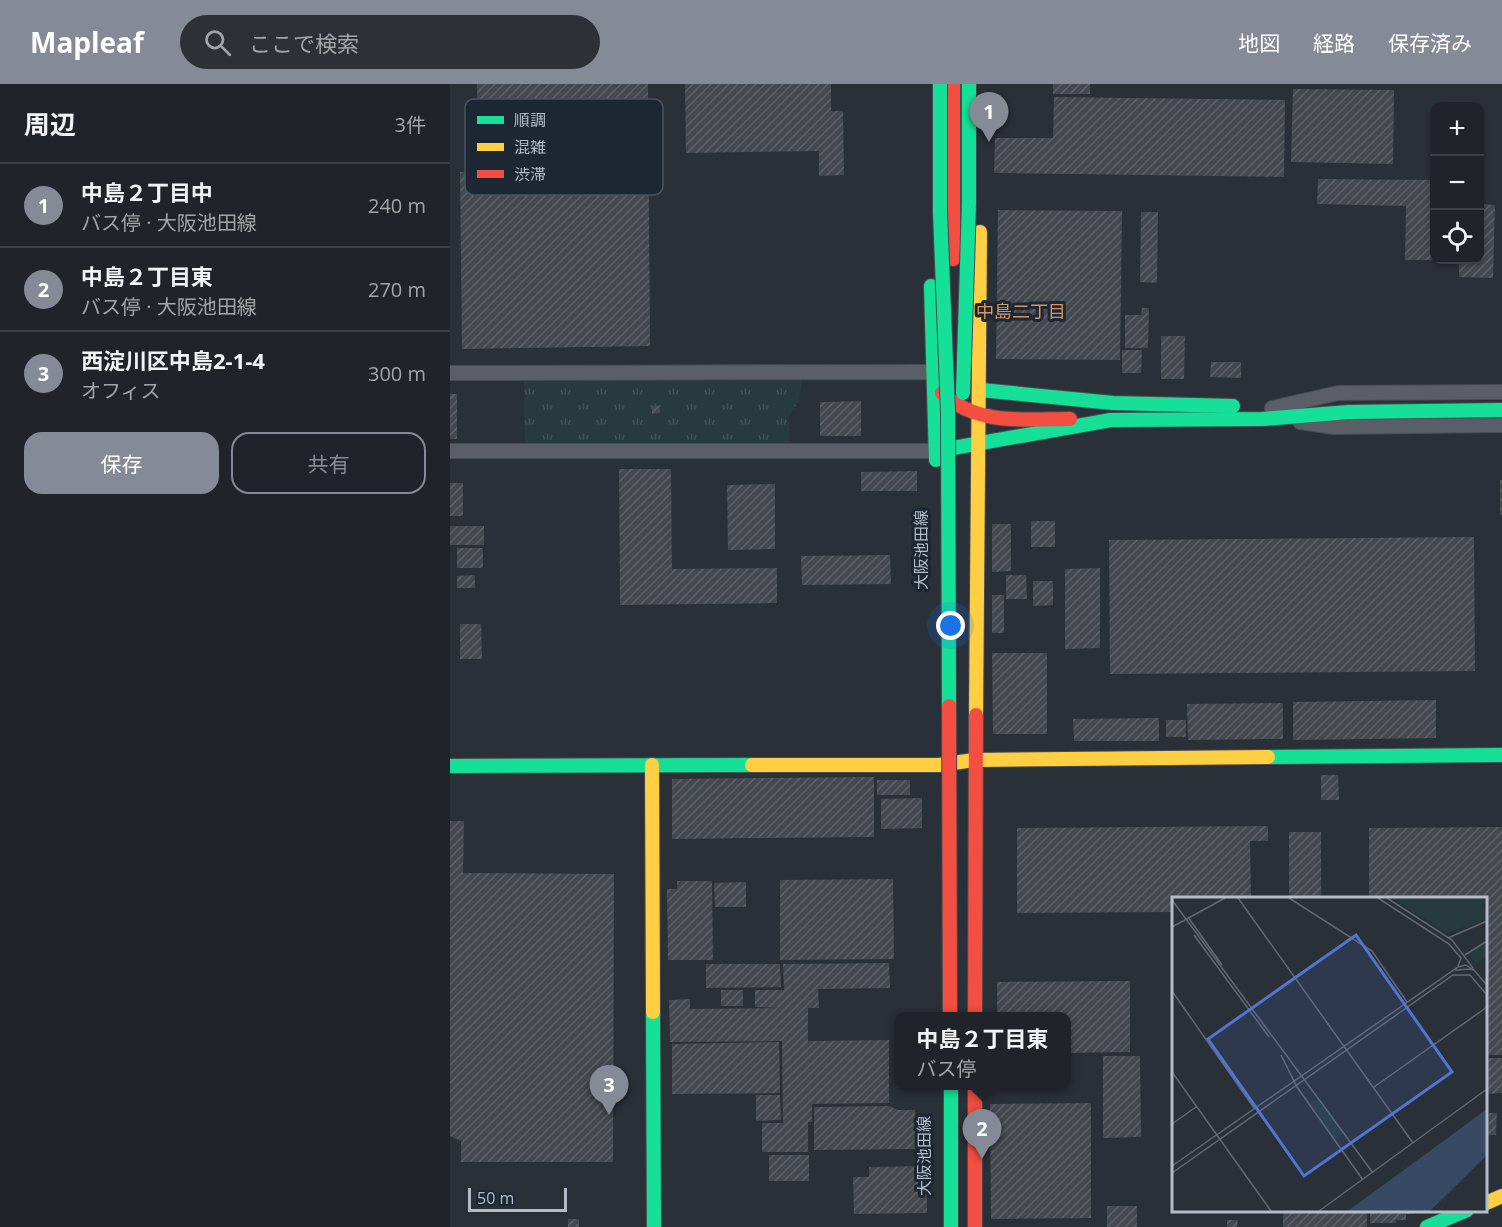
<!DOCTYPE html>
<html lang="ja">
<meta charset="utf-8">
<style>
:root{--surface:#20242a;--page:#2d3036;--text:#f1f3f6;--muted:#a2a4a8;--line:#3d4147;--accent:#848b96}
body{margin:0;font-family:"Open Sans","Noto Sans JP",sans-serif;background:var(--page);color:var(--text)}
.controls{position:absolute;right:18px;top:18px;display:grid;overflow:hidden;border-radius:12px;box-shadow:0 2px 4px #0004}
.controls button{width:54px;height:54px;display:grid;place-items:center;padding:0;border:0;border-bottom:2px solid var(--line);background:var(--surface);color:var(--text);font:30px sans-serif}
.scale{position:absolute;left:18px;bottom:15px;width:99px;box-sizing:border-box;padding-left:6px;border:3px solid #b4bcc9;border-top:0;font-size:16px;line-height:21px;white-space:nowrap;color:#b4bcc9;-webkit-text-stroke:4px #1d2633;paint-order:stroke}
.you{position:absolute;left:501px;top:542px;width:21px;height:21px;margin:-15px;border:4px solid #fff;border-radius:50%;background:#1a73e8;box-shadow:0 0 0 9px #1a73e833}
.badge{display:grid;place-items:center;width:39px;height:39px;border-radius:50%;background:var(--accent);color:#fff;font-size:20px;font-weight:700}
.pin{position:absolute;translate:-50% -50px;filter:drop-shadow(0 2px 3px #0008)}
.pin::after{content:'';position:absolute;top:32px;width:21px;height:18px;background:inherit;clip-path:polygon(0 0,100% 0,50% 100%)}
.popup{position:absolute;left:444px;top:928px;width:177px;height:78px;box-sizing:border-box;display:grid;place-content:center;border-radius:12px;background:var(--surface);filter:drop-shadow(0 2px 4px #0005);font-size:20px;white-space:nowrap;color:var(--muted)}
.popup b{font-size:22px;color:var(--text)}
.popup::after{content:'';position:absolute;left:50%;top:100%;margin-left:-12px;border:12px solid transparent;border-top-color:var(--surface)}
.list{margin:0;padding:0;list-style:none}
h2{display:flex;justify-content:space-between;align-items:center;height:78px;margin:0;padding:0 24px;font-size:26px}
h2 small{font-size:20px;font-weight:400;color:var(--muted)}
.list li{display:grid;grid-template-columns:39px 1fr auto;gap:18px;align-items:center;box-sizing:border-box;height:84px;padding:0 24px;border-top:2px solid var(--line)}
.list b{display:block;font-size:22px;white-space:nowrap}
.list p{margin:0;font-size:20px;white-space:nowrap;color:var(--muted)}
.list em{font-size:20px;font-style:normal;color:var(--muted)}
.actions{display:flex;gap:12px;padding:18px 24px}
.actions a{flex:1;padding:14px 0;border:2px solid var(--accent);border-radius:18px;text-align:center;font-size:21px;color:var(--accent)}
.actions .main{background:var(--accent);color:#fff}
.icon{flex:none;width:33px;height:33px;fill:none;stroke:currentColor;stroke-width:2;stroke-linecap:round;stroke-linejoin:round}
.map{position:relative;flex:none;width:1052px;height:1143px;overflow:hidden}
header{display:flex;align-items:center;gap:36px;box-sizing:border-box;height:84px;padding:0 30px;background:var(--accent);color:#fff}
header strong{font-size:28px}
nav{display:flex;gap:33px;margin-inline-start:auto;font-size:21px}
.search{width:420px;height:54px;background:var(--page);display:flex;align-items:center;gap:15px;box-sizing:border-box;padding:0 21px;border-radius:33px;color:var(--muted);font-size:22px}
main{display:flex}
aside{flex:1;background:var(--surface)}
.map>svg:first-child{display:block}
</style>
<header>
<strong>Mapleaf</strong>
<div class="search"><svg class="icon" aria-label="search" viewBox="0 0 24 24"><circle cx="10" cy="10" r="6"/><path d="M15 15l6 6"/></svg>ここで検索</div>
<nav><a>地図</a><a>経路</a><a>保存済み</a></nav>
</header>
<main>
<aside>
<h2>周辺<small>3件</small></h2>
<ul class="list">
<li><span class="badge">1</span><div><b>中島２丁目中</b><p>バス停 · 大阪池田線</p></div><em>240 m</em></li>
<li><span class="badge">2</span><div><b>中島２丁目東</b><p>バス停 · 大阪池田線</p></div><em>270 m</em></li>
<li><span class="badge">3</span><div><b>西淀川区中島2-1-4</b><p>オフィス</p></div><em>300 m</em></li>
</ul>
<div class="actions"><a class="main">保存</a><a>共有</a></div>
</aside>
<div class="map">
<svg width="1052" height="1143" viewBox="0 0 1052 1143">
<defs>
<pattern id="park-tufts" width="24" height="20" patternUnits="userSpaceOnUse" patternTransform="scale(1.5)"><rect width="24" height="20" fill="#273a3e"/><path d="M3 7l-1-3M5 7V3M7 7l1-3M15 17l-1-3M17 17v-4M19 17l1-3" fill="none" stroke="#445559"/></pattern>
<pattern id="building-hatch" width="6" height="6" patternUnits="userSpaceOnUse" patternTransform="scale(1.5)"><rect width="6" height="6" fill="#444950"/><path d="M-1 1l2-2M0 6l6-6M5 7l2-2" fill="none" stroke="#5d6168"/></pattern>
</defs>
<rect width="100%" height="100%" fill="#2a3038"/>
<polygon fill="url(#park-tufts)" points="352,295 349,316 339,333 340,362 75,362 74,296"/>
<g fill="url(#building-hatch)">
<polygon points="27,0 198,0 200,262 12,265 10,88 28,88"/>
<polygon points="235,0 381,0 381,27 393,27 394,91 369,92 369,67 236,69"/>
<rect x="603" y="0" width="37" height="10"/>
<polygon points="843,5 944,6 943,80 841,78"/>
<polygon points="604,13 835,16 834,93 544,89 545,54 603,54"/>
<polygon points="868,95 984,96 984,176 955,176 956,122 867,120"/>
<polygon points="1030,120 1045,121 1043,194 1009,193 1009,176 1030,176"/>
<polygon points="548,126 672,127 670,276 546,275"/>
<polygon points="691,128 708,128 707,199 690,198"/>
<polygon points="692,224 699,224 698,264 675,264 675,231 691,231"/>
<polygon points="711,252 735,252 734,295 711,295"/>
<polygon points="672,266 692,266 691,289 672,289"/>
<polygon points="761,278 791,278 791,294 760,293"/>
<rect x="0" y="310" width="7" height="45"/>
<polygon points="411,317 411,352 370,352 370,318"/>
<polygon points="202,322 210,322 210,329 202,330"/>
<polygon points="169,385 221,385 222,485 327,484 327,519 170,521"/>
<polygon points="467,387 467,407 411,407 411,388"/>
<rect x="1050" y="396" width="2" height="35"/>
<rect x="0" y="399" width="13" height="33"/>
<polygon points="325,400 325,465 278,466 277,401"/>
<rect x="581" y="437" width="24" height="26"/>
<polygon points="542,440 561,440 561,487 542,488"/>
<rect x="0" y="442" width="34" height="19"/>
<polygon points="1024,453 1025,587 660,590 659,456"/>
<rect x="7" y="464" width="26" height="20"/>
<polygon points="440,471 441,500 352,501 351,472"/>
<polygon points="650,484 650,564 615,565 615,485"/>
<polygon points="25,491 25,504 7,504 7,492"/>
<polygon points="556,491 576,491 577,515 556,515"/>
<polygon points="583,497 603,497 603,521 583,522"/>
<rect x="542" y="511" width="12" height="38"/>
<polygon points="10,540 31,540 32,575 10,575"/>
<polygon points="542,569 597,569 597,650 543,650"/>
<polygon points="986,616 986,654 843,656 843,618"/>
<polygon points="833,619 833,655 738,656 737,620"/>
<polygon points="709,634 709,657 624,657 623,635"/>
<rect x="716" y="636" width="20" height="17"/>
<polygon points="871,691 888,691 889,716 871,716"/>
<polygon points="424,693 424,753 222,755 222,695"/>
<rect x="427" y="696" width="33" height="15"/>
<polygon points="472,714 472,744 431,745 431,715"/>
<polygon points="0,737 14,737 13,789 164,790 163,1078 11,1078 11,1057 0,1052"/>
<polygon points="818,742 818,757 800,757 801,814 723,814 723,828 567,829 567,744"/>
<polygon points="1052,743 1052,971 1036,971 1036,814 919,814 919,744"/>
<rect x="839" y="748" width="32" height="66"/>
<polygon points="443,795 444,875 330,876 330,796"/>
<polygon points="227,797 262,797 263,876 218,876 217,805 227,805"/>
<polygon points="296,798 296,823 265,823 264,799"/>
<polygon points="439,879 440,904 368,905 369,924 358,924 358,957 439,956 439,1019 362,1020 362,1038 358,1038 358,1068 312,1068 312,1039 333,1039 332,957 220,958 219,916 240,915 240,925 332,924 305,923 305,906 334,906 333,880"/>
<polygon points="256,880 330,880 331,903 256,904"/>
<polygon points="680,897 680,968 616,969 616,932 547,932 547,898"/>
<rect x="271" y="906" width="22" height="16"/>
<polygon points="329,958 330,1009 222,1010 222,960"/>
<polygon points="653,972 690,972 691,1053 653,1054"/>
<polygon points="1036,974 1052,974 1052,1009 1037,1010"/>
<polygon points="306,1011 330,1011 331,1036 306,1037"/>
<polygon points="641,1019 641,1134 541,1135 540,1020"/>
<polygon points="439,1022 448,1026 465,1026 466,1065 364,1066 364,1023"/>
<polygon points="1039,1029 1047,1029 1046,1051 1038,1051"/>
<rect x="319" y="1071" width="40" height="26"/>
<polygon points="477,1082 477,1129 404,1130 403,1093 419,1093 419,1083"/>
<rect x="657" y="1122" width="30" height="21"/>
<rect x="833" y="1126" width="84" height="17"/>
<polygon points="920,1126 965,1126 965,1130 956,1130 956,1136 946,1136 946,1139 920,1139"/>
<rect x="118" y="1135" width="11" height="8"/>
<polygon points="777,1136 788,1136 787,1143 777,1143"/>
</g>
<g fill="none" stroke-linecap="round" stroke-linejoin="round">
<g stroke="#484c53" stroke-width="16">
<g id="street">
<polyline points="0,289 482,288 489,291"/>
<polyline points="822,324 888,309 1052,308"/>
<polyline points="850,338 884,343 1052,341"/>
<polyline points="0,367 486,367"/>
</g>
</g>
<g stroke="#484c53" stroke-width="16">
<g id="fast">
<polyline points="481,202 486,376"/>
<polyline points="531,306 663,319 783,322"/>
<polyline points="486,367 661,336 812,335 899,328 1052,326"/>
<polyline points="818,673 1052,671"/>
<polyline points="0,682 302,681"/>
<polyline points="203,928 204,1143"/>
<polyline points="501,1002 501,1143"/>
<polyline points="977,1143 1017,1126"/>
</g>
</g>
<g stroke="#484c53" stroke-width="16">
<g id="slow">
<polyline points="526,631 530,148"/>
<polyline points="202,681 203,928"/>
<polyline points="302,681 489,681 524,676 818,673"/>
<polyline points="1036,1119 1052,1112"/>
</g>
</g>
<g stroke="#484c53" stroke-width="16">
<g id="jam">
<polyline points="503,0 503,175"/>
<path d="M492 309C527 342 576 335 620 335"/>
<polyline points="525,932 526,631"/>
<polyline points="525,1002 525,1143"/>
</g>
</g>
<use href="#street" stroke="#5a5e66" stroke-width="14"/>
<use href="#fast" stroke="#16e098" stroke-width="14"/>
<use href="#slow" stroke="#ffcf43" stroke-width="14"/>
<use href="#jam" stroke="#f24e42" stroke-width="14"/>
<g stroke="#474c53" stroke-width="16" stroke-linecap="butt">
<g id="fast-bridge">
<polyline points="490,0 490,128 498,328 499,622"/>
<polyline points="513,309 519,119 519,0"/>
</g>
</g>
<g stroke="#474c53" stroke-width="16" stroke-linecap="butt">
<polyline id="jam-bridge" points="499,622 500,932"/>
</g>
<use href="#fast-bridge" stroke="#16e098" stroke-width="14"/>
<use href="#jam-bridge" stroke="#f24e42" stroke-width="14"/>
</g>
<g text-anchor="middle" dominant-baseline="central" stroke-width="6" stroke-linejoin="round" paint-order="stroke">
<g font-size="16" fill="#b4bcc9" stroke="#1d2633">
<text transform="translate(471 466) rotate(-90)">大阪池田線</text>
<text transform="translate(474 1072) rotate(-90)">大阪池田線</text>
</g>
<g font-size="18" fill="#d59563" stroke="#1d2633">
<text x="571" y="227">中島二丁目</text>
</g>
</g>
<g transform="translate(722 813)">
<rect width="315" height="315" fill="#2a3038"/>
<path d="M220 1H310L315 22 275 36ZM148 202 172 236 163 242 138 206Z" fill="#273a3e"/>
<path d="M313 46 315 59 304 67 297 58Z" fill="#273a3e"/>
<path d="M315 212V258L258 314H176Z" fill="#384963"/>
<path fill="none" stroke="#616872" stroke-width="1.5" d="M66 1 241 246M117 1 200 54 235 105M206 1 277 47 289 61 286 69M215 1 280 43 301 71M0 3 201 276M16 20 50 68M0 30 53 1M22 38 97 140M276 41 315 24M293 58 315 44M283 73 301 72 315 88M0 94 82 211M109 158 125 190 191 283M0 175 99 314M202 190 315 110M0 227 24 210M0 269 286 70 294 68 301 73M0 276 281 78H298L315 98M147 314 315 192"/>
<path fill="#5274d3" fill-opacity="0.15" stroke="#5274d3" stroke-width="3" d="M184 38 280 175 132 279 36 142Z"/>
<rect width="315" height="315" fill="none" stroke="#b4bcc9" stroke-width="3"/>
</g>
<rect x="15" y="15" width="198" height="96" rx="9" fill="#1d2633" stroke="#4a5360" stroke-width="1.5"/>
<rect x="27" y="32" width="27" height="8" fill="#16e098"/>
<rect x="27" y="59" width="27" height="8" fill="#ffcf43"/>
<rect x="27" y="86" width="27" height="8" fill="#f24e42"/>
<g font-size="16" fill="#b4bcc9">
<text x="64" y="42">順調</text>
<text x="64" y="69">混雑</text>
<text x="64" y="96">渋滞</text>
</g>
</svg>
<div class="controls">
<button>+</button>
<button>−</button>
<button><svg class="icon" aria-label="locate" viewBox="0 0 24 24"><circle cx="12" cy="12" r="6"/><path d="M12 2v4M12 18v4M2 12h4M18 12h4"/></svg></button>
</div>
<div class="scale">50 m</div>
<div class="you"></div>
<div class="pin badge" style="left:539px;top:58px">1</div>
<div class="pin badge" style="left:532px;top:1075px">2</div>
<div class="popup"><b>中島２丁目東</b>バス停</div>
<div class="pin badge" style="left:159px;top:1031px">3</div>
</div>
</main>
